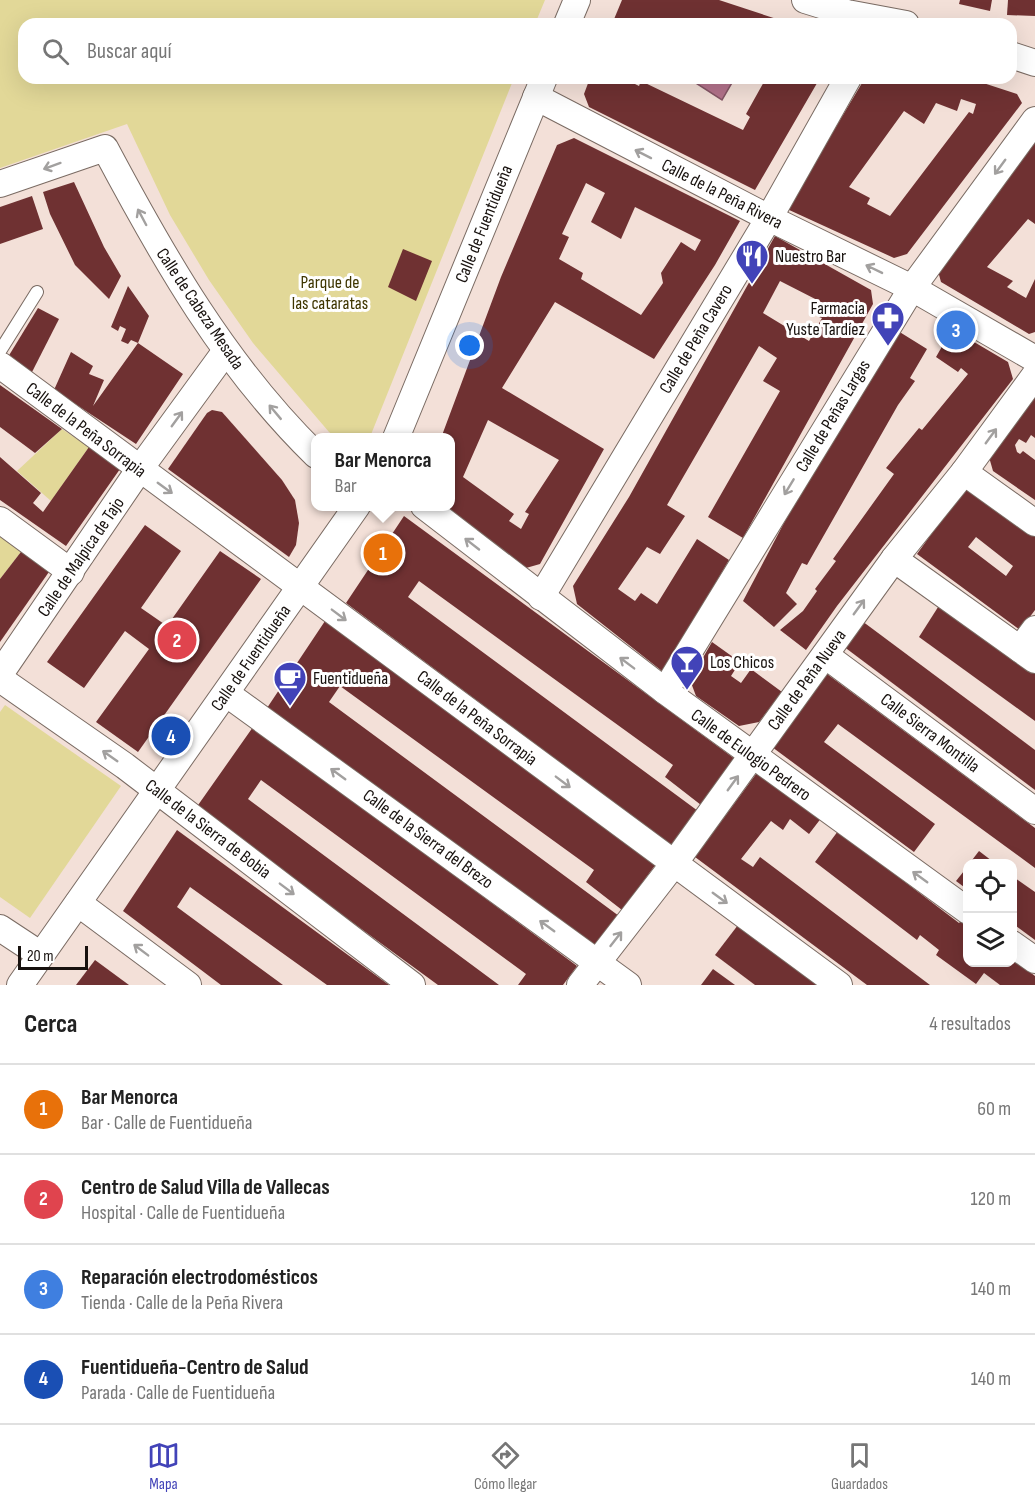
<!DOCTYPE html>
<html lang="es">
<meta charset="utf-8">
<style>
:root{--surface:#fff;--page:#f2f2f2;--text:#222;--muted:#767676;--line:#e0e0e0;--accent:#4243b8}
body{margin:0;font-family:"Sofia Sans Condensed",sans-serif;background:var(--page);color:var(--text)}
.controls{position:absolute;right:18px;bottom:18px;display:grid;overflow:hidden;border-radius:12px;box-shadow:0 6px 24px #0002}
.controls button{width:54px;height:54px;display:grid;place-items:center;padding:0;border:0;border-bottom:2px solid var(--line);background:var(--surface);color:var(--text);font:30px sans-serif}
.scale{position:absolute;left:18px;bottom:15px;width:70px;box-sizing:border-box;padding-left:6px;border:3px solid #17110e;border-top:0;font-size:16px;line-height:21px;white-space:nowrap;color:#17110e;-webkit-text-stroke:4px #fff;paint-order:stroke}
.you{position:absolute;left:470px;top:346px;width:21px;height:21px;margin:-15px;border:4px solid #fff;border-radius:50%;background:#1a73e8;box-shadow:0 0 0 9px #1a73e833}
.badge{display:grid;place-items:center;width:39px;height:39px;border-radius:50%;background:var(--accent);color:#fff;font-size:20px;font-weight:700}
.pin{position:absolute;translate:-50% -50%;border:3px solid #fff;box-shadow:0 2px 6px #0006}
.popup{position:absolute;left:311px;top:433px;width:144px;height:78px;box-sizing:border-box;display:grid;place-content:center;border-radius:12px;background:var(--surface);filter:drop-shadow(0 2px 4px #0005);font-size:20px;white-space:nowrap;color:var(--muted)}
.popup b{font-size:22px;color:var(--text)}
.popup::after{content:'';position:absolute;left:50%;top:100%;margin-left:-12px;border:12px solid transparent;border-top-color:var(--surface)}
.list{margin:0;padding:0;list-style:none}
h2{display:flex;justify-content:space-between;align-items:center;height:78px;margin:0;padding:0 24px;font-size:26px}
h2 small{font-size:20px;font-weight:400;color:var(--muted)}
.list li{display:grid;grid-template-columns:39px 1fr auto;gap:18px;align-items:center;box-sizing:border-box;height:90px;padding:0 24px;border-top:2px solid var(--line)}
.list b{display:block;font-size:22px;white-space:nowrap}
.list p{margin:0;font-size:20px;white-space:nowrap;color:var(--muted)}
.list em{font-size:20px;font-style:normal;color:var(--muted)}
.icon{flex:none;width:33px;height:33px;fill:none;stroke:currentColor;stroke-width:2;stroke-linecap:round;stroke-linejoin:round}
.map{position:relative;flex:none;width:1035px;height:985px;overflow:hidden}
.search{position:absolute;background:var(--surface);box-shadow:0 6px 24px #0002;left:18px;right:18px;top:18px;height:66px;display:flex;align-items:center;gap:15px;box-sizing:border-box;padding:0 21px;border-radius:18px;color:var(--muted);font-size:22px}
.sheet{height:438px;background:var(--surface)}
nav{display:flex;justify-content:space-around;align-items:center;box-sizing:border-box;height:84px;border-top:2px solid var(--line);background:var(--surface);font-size:16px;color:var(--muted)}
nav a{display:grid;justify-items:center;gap:3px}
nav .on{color:var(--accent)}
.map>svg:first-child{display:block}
</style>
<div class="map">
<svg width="1035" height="985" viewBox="0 0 1035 985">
<rect width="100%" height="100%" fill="#f3e0d8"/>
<g fill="#e2d898">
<polygon points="0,0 545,0 535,24 24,24 24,78 514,78 370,437 336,437 329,432 253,343 209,280 170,215 127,124 0,168"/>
<polygon points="62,429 89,447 51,501 17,471"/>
<polygon points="0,532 24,548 0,579"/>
<polygon points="5,705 121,786 30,918 0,897 0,712"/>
</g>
<polygon fill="#b4738c" stroke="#855666" stroke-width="1.5" points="688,78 728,78 733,81 722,100"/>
<g fill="#6f3132" fill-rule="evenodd">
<polygon points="622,0 719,0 792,24 612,24"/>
<polygon points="960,0 992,0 990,11 959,4"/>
<polygon points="1008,0 1035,0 1035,16 1007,15"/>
<polygon points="590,78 628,78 627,80 639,86 641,81 743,130 750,117 746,114 765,80 770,82 772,78 820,78 755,190 589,107 584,94"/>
<path d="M865 78H968L1017 94 1022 103 907 254 894 258 787 209ZM961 99 976 104 973 114 969 112 890 216 867 204 870 198 849 187 904 111 924 124 936 103 957 111Z"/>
<path d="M574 138 740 221 715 265 654 359 555 302 502 388 604 449 540 564 526 568 446 507 451 506V438H441L501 277 557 145ZM586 183 605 193 591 222 621 239 635 207 701 240 695 251 681 242 661 273 663 283 641 315 581 279 583 273 559 259 569 237 562 234ZM488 420 559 460 525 512 529 514 521 529 509 521 514 514 463 477Z"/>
<polygon points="1035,142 1035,224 1028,219 987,267 1013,281 1007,287 1026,298 1035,279 1035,332 1029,334 941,282 938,271"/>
<polygon points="74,182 104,247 121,276 109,299 75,265 50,214 43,192"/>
<polygon points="32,196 43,229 0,244 0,207"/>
<path d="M775 236 871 290 873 304 743 538 708 517 780 391 763 381 777 358 759 346 667 505 685 516 660 554 647 547 618 589 635 601 641 593 657 604 697 539 729 560 691 625 696 628 667 675 577 604 573 586 629 497ZM780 281 825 304 819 317 822 318 809 341 763 313Z"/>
<polygon points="403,249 432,261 416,301 388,287"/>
<polygon points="128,286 149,316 138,343 131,340 128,344 121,341 126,329 120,326 118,331 111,327"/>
<polygon points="38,308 59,319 31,374 8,357"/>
<polygon points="952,329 1008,362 1013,379 837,606 806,650 780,630 803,611 817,591 815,589 836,561 833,559 894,474 886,468 919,428 922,430 968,374 961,368 958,372 936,357"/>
<polygon points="898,331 927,349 910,378 915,381 898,405 807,565 802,563 786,593 797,604 774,627 743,601 785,521"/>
<polygon points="138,343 183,374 136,444 54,390 71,352 93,366 89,374 104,380 93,406"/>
<polygon points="0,385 62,429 35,453 0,427"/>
<polygon points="1035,395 1035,438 1031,435 1026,443 1019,439 1015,445 1017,452 1020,454 1023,451 1035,460 1035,500 993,471 989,457"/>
<polygon points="212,410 222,412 282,480 295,500 299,523 296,545 289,557 168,469 207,413"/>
<polygon points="89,447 120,469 66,546 0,500 0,457 41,493 33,503 43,512"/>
<path d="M966 486 1035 536V610L1020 630 917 554ZM976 537 1013 566 1006 576 968 547Z"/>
<polygon points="404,516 735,759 701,805 665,777 673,765 419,581 408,597 698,811 672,846 346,603"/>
<polygon points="145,525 181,551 141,608 167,626 220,551 261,579 138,752 96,722 149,649 125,631 84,688 47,662"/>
<polygon points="24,548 51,569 0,642 0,579"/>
<polygon points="940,604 1035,673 1035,721 919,637"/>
<polygon points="325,621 656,864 622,910 586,882 594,870 340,686 329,702 619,916 593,950 267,708"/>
<polygon points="862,621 1035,750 1035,790 843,646"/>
<polygon points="712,642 740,662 731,676 741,683 751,669 782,692 759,722 739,726 696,696 690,680"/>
<polygon points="827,674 1035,828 1035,868 838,724 824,742 935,824 914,852 772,747"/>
<polygon points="253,727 577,966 563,985 518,985 526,974 261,780 248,799 499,985 438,985 196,808"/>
<polygon points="759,770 822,817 809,834 790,819 783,830 771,821 741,859 753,867 760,857 930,985 867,985 695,857"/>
<polygon points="177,830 389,985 327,985 190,887 177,907 283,985 221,985 123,911"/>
<polygon points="838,831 959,923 962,920 968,924 968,963 1012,963 1012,959 1035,976 1035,985 1000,985 984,973 976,984 936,955 939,950 920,935 917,940 815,862"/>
<polygon points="979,851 996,864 969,864"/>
<polygon points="968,866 968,890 956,881"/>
<polygon points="1012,876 1035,892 1035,940 1012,923"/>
<polygon points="738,925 821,985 755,985 715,955"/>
<polygon points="95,960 129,985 76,985"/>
<polygon points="713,969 735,985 701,985"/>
</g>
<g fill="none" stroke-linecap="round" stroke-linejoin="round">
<g stroke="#7a6b63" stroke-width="14">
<polyline id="lane" points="0,351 37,292"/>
</g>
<g stroke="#7a6b63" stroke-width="28">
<g id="street">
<polyline points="805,0 847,13 906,24"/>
<polyline points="567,24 577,0"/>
<polyline points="1011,55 1035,63"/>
<polyline points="536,97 769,218 912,288 1035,359"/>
<path d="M0 184 105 148C164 259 225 366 316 455"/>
<polyline points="0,365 839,985"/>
<polyline points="396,438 544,78"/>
<polyline points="964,472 1035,523"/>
<polyline points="424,506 665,691 968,911"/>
<polyline points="0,520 71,572"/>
<polyline points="894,559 1035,660"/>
<polyline points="541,597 769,218 848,78"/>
<polyline points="1020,649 1035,629"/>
<polyline points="825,655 1035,811"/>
<polyline points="0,674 139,470 225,352"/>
<polyline points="0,679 125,766 412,985"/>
<polyline points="665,691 912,288 1035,120"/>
<polyline points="227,694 628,985"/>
<polyline points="78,903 188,985"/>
<polyline points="0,928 41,955"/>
<polyline points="1012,944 1035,960"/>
<polyline points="20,985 357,506"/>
<polyline points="580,985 673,865 894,559 964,472 1035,375"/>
</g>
</g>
<use href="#lane" stroke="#fff" stroke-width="12"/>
<use href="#street" stroke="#fff" stroke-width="26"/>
</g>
<defs><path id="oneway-shaft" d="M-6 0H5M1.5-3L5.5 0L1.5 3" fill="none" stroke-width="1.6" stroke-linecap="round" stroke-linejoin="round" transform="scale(1.5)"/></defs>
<g stroke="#a2a09f">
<use href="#oneway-shaft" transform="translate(643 154) rotate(-153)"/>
<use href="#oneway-shaft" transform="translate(52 166) rotate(160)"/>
<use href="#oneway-shaft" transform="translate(1000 167) rotate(126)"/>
<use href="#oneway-shaft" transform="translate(142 217) rotate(-118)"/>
<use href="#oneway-shaft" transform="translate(874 269) rotate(-154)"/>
<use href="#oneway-shaft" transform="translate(275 412) rotate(-130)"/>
<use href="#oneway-shaft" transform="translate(177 419) rotate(-54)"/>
<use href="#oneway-shaft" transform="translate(991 436) rotate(-54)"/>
<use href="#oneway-shaft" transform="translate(789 487) rotate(121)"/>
<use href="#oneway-shaft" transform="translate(165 488) rotate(36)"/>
<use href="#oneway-shaft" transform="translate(472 544) rotate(-142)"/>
<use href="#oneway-shaft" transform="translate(859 607) rotate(-54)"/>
<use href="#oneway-shaft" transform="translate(339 615) rotate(37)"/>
<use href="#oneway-shaft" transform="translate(627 663) rotate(-143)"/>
<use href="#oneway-shaft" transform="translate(110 756) rotate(-145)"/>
<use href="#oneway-shaft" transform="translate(338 774) rotate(-144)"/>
<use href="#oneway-shaft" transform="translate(563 782) rotate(37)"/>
<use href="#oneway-shaft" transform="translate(733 783) rotate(-54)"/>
<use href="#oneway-shaft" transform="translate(920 877) rotate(-144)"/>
<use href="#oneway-shaft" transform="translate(287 889) rotate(37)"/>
<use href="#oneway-shaft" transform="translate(720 898) rotate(36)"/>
<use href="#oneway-shaft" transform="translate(547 926) rotate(-144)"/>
<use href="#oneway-shaft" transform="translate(616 939) rotate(-52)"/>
<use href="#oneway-shaft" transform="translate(141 950) rotate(-143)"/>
</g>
<defs>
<g id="restaurant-pin" transform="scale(1.725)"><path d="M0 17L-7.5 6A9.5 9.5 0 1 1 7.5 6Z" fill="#4243b8" stroke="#fff"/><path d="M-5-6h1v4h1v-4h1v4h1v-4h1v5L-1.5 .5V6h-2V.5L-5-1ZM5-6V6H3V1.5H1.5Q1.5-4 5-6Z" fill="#fff"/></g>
<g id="pharmacy-pin" transform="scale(1.725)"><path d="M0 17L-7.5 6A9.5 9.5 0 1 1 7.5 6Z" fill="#4243b8" stroke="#fff"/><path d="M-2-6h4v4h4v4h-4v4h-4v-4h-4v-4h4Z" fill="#fff"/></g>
<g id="bar-pin" transform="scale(1.725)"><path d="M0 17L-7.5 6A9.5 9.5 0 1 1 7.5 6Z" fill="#4243b8" stroke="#fff"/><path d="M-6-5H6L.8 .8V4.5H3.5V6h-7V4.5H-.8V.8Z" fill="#fff"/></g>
<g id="cafe-pin" transform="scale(1.725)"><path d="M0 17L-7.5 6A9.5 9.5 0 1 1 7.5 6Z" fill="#4243b8" stroke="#fff"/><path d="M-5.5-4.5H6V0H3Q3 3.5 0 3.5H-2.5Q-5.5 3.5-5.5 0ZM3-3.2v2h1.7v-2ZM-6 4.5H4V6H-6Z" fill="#fff"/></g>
</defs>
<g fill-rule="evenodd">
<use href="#restaurant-pin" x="752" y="256"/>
<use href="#pharmacy-pin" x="888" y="318"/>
<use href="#bar-pin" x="687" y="662"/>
<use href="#cafe-pin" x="290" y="678"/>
</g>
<g text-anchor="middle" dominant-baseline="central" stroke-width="6" stroke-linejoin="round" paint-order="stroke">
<g font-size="18" fill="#17110e" stroke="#fff">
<text transform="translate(722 194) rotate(27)">Calle de la Peña Rivera</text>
<text transform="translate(484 224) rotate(-68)">Calle de Fuentidueña</text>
<text transform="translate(200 309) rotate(56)">Calle de Cabeza Mesada</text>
<text transform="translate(696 339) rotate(-59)">Calle de Peña Cavero</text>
<text transform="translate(833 416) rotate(-59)">Calle de Peñas Largas</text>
<text transform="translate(86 430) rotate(37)">Calle de la Peña Sorrapia</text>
<text transform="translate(81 557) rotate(-56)">Calle de Malpica de Tajo</text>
<text transform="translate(251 658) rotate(-55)">Calle de Fuentidueña</text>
<text transform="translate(807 680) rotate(-54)">Calle de Peña Nueva</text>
<text transform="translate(477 718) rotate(37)">Calle de la Peña Sorrapia</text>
<text transform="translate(930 733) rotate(37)">Calle Sierra Montilla</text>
<text transform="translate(751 755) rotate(36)">Calle de Eulogio Pedrero</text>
<text transform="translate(208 829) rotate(37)">Calle de la Sierra de Bobia</text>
<text transform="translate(428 839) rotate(36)">Calle de la Sierra del Brezo</text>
</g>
<g font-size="18" fill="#17110e" stroke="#fff" text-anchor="start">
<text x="775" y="256">Nuestro Bar</text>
<text x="865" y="308" text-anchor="end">Farmacia<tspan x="865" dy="21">Yuste Tardíez</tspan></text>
<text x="710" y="662">Los Chicos</text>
<text x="313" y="678">Fuentidueña</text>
</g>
<g font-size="18" fill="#3e3500" stroke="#fff">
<text x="330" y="282">Parque de<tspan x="330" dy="21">las cataratas</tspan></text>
</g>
</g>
</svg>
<div class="controls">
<button><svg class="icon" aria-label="locate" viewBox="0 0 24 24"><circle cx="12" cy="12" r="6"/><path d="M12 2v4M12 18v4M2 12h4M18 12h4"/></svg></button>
<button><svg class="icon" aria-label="layers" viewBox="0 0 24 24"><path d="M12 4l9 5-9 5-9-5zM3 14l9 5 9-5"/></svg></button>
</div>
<div class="scale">20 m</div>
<div class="you"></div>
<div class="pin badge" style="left:383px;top:553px;background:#e8710a">1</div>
<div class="popup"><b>Bar Menorca</b>Bar</div>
<div class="pin badge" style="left:177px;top:640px;background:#e0444e">2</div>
<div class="pin badge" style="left:956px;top:330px;background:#3f7fe0">3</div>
<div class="pin badge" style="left:171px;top:736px;background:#1a4fb4">4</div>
<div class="search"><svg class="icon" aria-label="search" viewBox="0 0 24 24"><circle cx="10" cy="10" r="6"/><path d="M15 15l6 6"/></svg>Buscar aquí</div>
</div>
<section class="sheet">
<h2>Cerca<small>4 resultados</small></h2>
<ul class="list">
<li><span class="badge" style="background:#e8710a">1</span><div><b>Bar Menorca</b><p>Bar · Calle de Fuentidueña</p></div><em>60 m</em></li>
<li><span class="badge" style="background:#e0444e">2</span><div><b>Centro de Salud Villa de Vallecas</b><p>Hospital · Calle de Fuentidueña</p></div><em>120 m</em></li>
<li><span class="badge" style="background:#3f7fe0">3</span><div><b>Reparación electrodomésticos</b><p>Tienda · Calle de la Peña Rivera</p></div><em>140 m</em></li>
<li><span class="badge" style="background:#1a4fb4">4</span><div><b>Fuentidueña-Centro de Salud</b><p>Parada · Calle de Fuentidueña</p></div><em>140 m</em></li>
</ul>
</section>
<nav>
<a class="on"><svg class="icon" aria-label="map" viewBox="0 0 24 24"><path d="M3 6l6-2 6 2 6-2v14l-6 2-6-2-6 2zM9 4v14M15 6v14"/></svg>Mapa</a>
<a><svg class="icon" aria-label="directions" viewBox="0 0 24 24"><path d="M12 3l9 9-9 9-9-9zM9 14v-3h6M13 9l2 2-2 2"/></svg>Cómo llegar</a>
<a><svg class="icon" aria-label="saved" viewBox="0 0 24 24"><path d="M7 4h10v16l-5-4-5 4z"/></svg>Guardados</a>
</nav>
